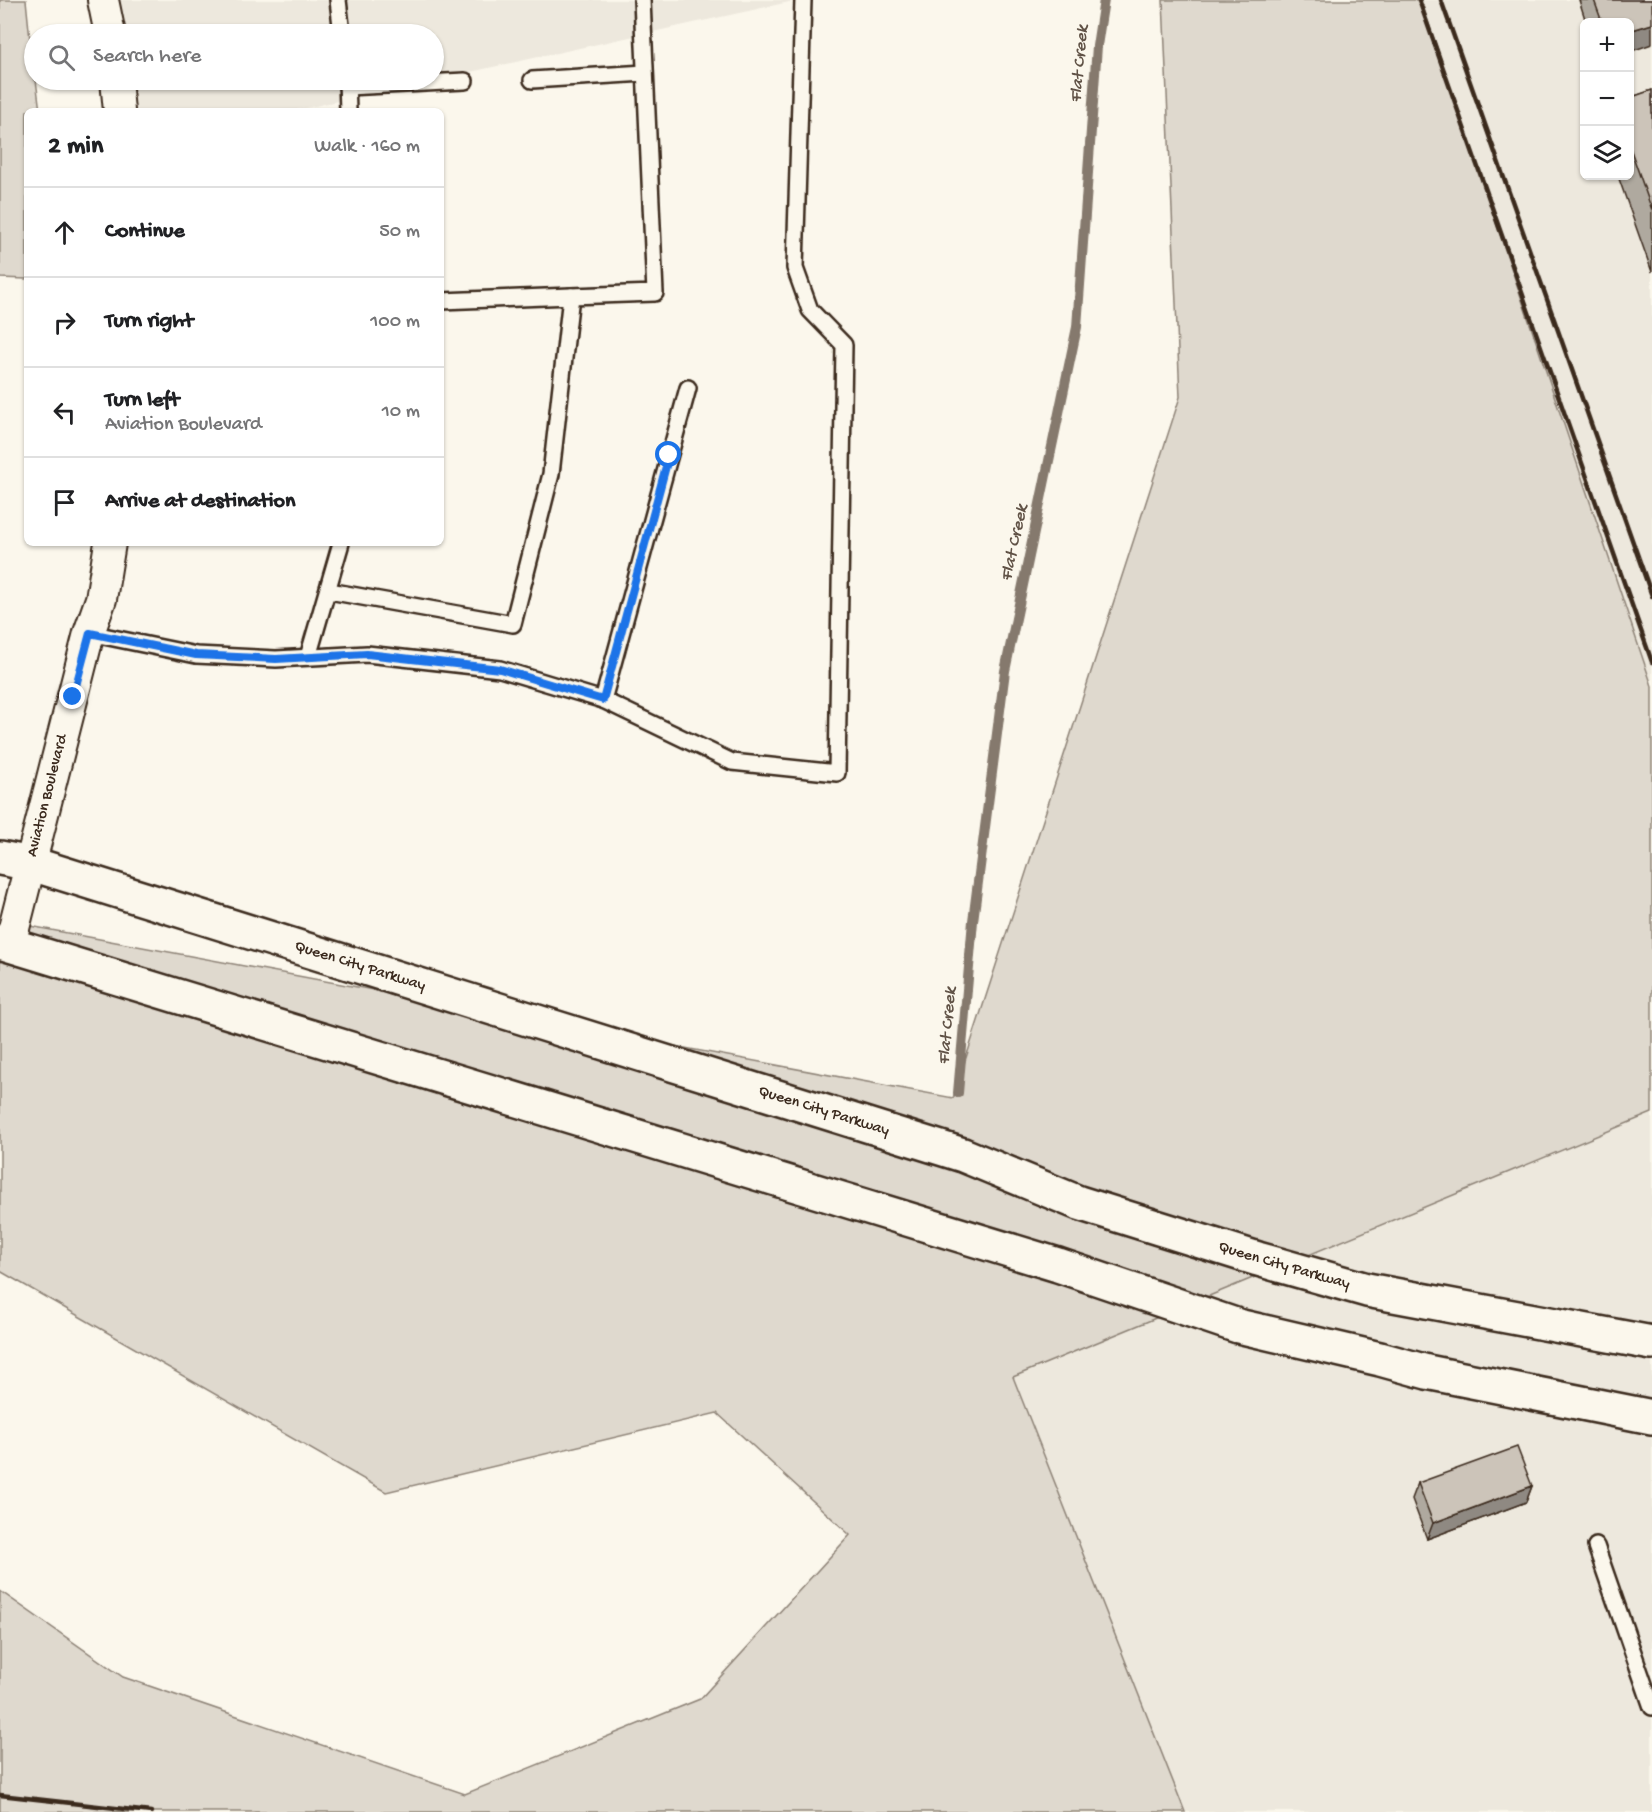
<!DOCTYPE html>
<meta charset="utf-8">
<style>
:root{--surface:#fff;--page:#f6f6f6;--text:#202124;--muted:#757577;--line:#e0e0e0}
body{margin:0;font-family:"Gochi Hand",sans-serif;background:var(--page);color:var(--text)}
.controls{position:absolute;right:18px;top:18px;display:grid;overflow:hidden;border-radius:9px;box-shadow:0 2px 4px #0004}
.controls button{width:54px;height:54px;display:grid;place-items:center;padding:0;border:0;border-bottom:2px solid var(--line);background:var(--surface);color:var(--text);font:30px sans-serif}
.stop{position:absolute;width:18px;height:18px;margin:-14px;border:4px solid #1a73e8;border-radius:50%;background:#fff}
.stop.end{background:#1a73e8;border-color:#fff;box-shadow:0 2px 6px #0008}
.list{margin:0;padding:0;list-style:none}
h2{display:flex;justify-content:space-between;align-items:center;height:78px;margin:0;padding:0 24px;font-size:26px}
h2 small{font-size:20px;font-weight:400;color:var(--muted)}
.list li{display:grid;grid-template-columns:39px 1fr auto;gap:18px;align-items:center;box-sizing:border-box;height:90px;padding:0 24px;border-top:2px solid var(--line)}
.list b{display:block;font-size:22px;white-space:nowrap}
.list p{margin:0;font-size:20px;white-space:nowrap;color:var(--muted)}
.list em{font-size:20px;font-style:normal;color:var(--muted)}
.icon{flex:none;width:33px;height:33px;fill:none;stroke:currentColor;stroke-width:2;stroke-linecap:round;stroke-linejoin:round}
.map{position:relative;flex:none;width:1652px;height:1812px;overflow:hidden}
.search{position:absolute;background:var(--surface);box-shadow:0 2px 4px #0004;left:24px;top:24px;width:420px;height:66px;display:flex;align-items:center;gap:15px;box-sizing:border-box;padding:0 21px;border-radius:33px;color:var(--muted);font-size:22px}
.panel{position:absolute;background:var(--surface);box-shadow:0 2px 4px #0004;left:24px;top:108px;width:420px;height:438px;border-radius:9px}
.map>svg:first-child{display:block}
</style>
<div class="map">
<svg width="1652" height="1812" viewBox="0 0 1652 1812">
<rect width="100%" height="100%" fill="#fbf7ec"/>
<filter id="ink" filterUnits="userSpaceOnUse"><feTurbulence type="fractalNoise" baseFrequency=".0167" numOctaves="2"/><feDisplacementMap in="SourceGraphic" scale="12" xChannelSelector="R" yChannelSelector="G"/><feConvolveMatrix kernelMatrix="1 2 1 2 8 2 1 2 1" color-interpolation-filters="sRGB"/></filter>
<g filter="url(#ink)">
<g fill="#ede8dd" fill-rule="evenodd">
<polygon points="119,0 798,0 292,111 130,111 126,80 434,80 434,34 122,34"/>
<path d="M1421 0H1652V686ZM1584 22H1630V176H1584Z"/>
<polygon points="1652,1113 1652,1812 1185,1812 1013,1377"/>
</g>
<g fill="#dfd9ce" stroke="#8d8276" stroke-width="1.5">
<polygon points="0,0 26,0 34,80 36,80 40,111 27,111 27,279 0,278"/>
<polygon points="1163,0 1421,0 1652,686 1652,1113 1013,1377 1185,1812 0,1812 0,1591 123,1677 465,1794 700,1699 850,1535 717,1413 386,1492 0,1271 0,923 19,924 953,1098 1180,397"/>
</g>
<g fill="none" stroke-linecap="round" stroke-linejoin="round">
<polyline stroke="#85796d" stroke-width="10" points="958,1093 973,921 1005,671 1077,327 1097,46 1104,0"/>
<g stroke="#3b2a1e" stroke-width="20">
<g id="service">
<polyline points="338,0 342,34"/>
<polyline points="347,80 348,111"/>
<polyline points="532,80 645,73"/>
<polyline points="347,87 465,81"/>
<polyline points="571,296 655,293 642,0"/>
<polyline points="329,591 513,624 551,474 571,296 441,301"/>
<polyline points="89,633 196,655 276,659 367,654 500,669 603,700 732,762 837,773 844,345 810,310 795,268 803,0"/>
<polyline points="308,657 341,543"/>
<polyline points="603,700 688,388"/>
<polyline points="1596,1546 1652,1707"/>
</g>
</g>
<g stroke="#3b2a1e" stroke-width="34">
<g id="minor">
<polyline points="103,0 110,34"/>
<polyline points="116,80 119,111"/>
<path id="s1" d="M10 944 89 633 101 599 110 543"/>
</g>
</g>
<g stroke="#3b2a1e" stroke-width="38">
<g id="primary">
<path id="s2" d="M0 858 32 864 963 1155 1079 1203 1258 1259 1367 1290 1652 1343"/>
<polyline points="0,942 1058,1265 1238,1326 1380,1359 1427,1372 1652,1417"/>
</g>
</g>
<use href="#service" stroke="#fbf7ec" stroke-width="15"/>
<use href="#minor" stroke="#fbf7ec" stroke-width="30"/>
<use href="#primary" stroke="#fbf7ec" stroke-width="33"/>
<g stroke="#3b2a1e" stroke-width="4.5">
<polyline points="1419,0 1652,662"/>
<polyline points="1441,0 1652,596"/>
<polyline points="0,1795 151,1812"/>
</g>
</g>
<g fill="#afa99f" stroke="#3b2a1e" stroke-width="1.5">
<polygon points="1579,0 1652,0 1629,22 1586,22"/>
<polygon points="1652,90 1652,272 1618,176 1629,176 1629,98"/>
<polygon points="1418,1483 1532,1486 1526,1502 1427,1539 1412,1499"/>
</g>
<g fill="#8f8982" stroke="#3b2a1e" stroke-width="1.5">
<polygon points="1652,24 1652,44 1629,52 1629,31"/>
<polygon points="1532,1486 1526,1502 1427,1539 1433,1523"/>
</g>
<g fill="#ccc4b9" stroke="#3b2a1e" stroke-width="1.5">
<polygon points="1594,0 1652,0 1652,24 1629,31 1629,22 1602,22"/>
<polygon points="1652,90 1652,210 1629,145 1629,98"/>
<polygon points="1517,1447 1532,1486 1433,1523 1418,1483"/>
</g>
</g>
<g fill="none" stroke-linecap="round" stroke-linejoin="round" filter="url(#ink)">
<polyline stroke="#1a73e8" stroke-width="8" points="73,697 90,633 196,655 276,659 367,654 500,669 603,700 669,455"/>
</g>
<g text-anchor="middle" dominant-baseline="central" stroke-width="4.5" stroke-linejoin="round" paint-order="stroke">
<g font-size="16" fill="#3b2a1e" stroke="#fbf7ec">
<text stroke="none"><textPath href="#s1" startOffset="153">Aviation Boulevard</textPath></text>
<text stroke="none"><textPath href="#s2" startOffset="376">Queen City Parkway</textPath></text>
<text stroke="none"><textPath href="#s2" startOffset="862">Queen City Parkway</textPath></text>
<text stroke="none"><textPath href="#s2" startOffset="1348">Queen City Parkway</textPath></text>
</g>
<g font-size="18" font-style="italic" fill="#605246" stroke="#fbf7ec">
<text transform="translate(1080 64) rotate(-85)">Flat Creek</text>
<text transform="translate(1015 543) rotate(-78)">Flat Creek</text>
<text transform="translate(948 1026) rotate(-85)">Flat Creek</text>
</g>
</g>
</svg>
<div class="controls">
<button>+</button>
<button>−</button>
<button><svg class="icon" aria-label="layers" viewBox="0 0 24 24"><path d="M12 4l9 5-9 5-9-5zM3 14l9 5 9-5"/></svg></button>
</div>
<div class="stop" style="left:669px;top:455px"></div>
<div class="stop end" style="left:73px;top:697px"></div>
<div class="search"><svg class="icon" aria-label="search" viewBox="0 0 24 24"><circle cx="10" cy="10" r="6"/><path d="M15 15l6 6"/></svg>Search here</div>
<section class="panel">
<h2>2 min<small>Walk · 160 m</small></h2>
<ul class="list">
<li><svg class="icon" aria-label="ahead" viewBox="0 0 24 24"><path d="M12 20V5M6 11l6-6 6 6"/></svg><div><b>Continue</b></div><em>50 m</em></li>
<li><svg class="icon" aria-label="right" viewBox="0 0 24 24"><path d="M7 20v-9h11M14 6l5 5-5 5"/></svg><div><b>Turn right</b></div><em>100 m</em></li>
<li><svg class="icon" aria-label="left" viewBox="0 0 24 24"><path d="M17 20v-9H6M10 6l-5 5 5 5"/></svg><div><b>Turn left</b><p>Aviation Boulevard</p></div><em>10 m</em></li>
<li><svg class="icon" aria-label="arrive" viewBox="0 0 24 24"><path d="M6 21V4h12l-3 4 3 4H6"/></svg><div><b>Arrive at destination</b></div></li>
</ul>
</section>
</div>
